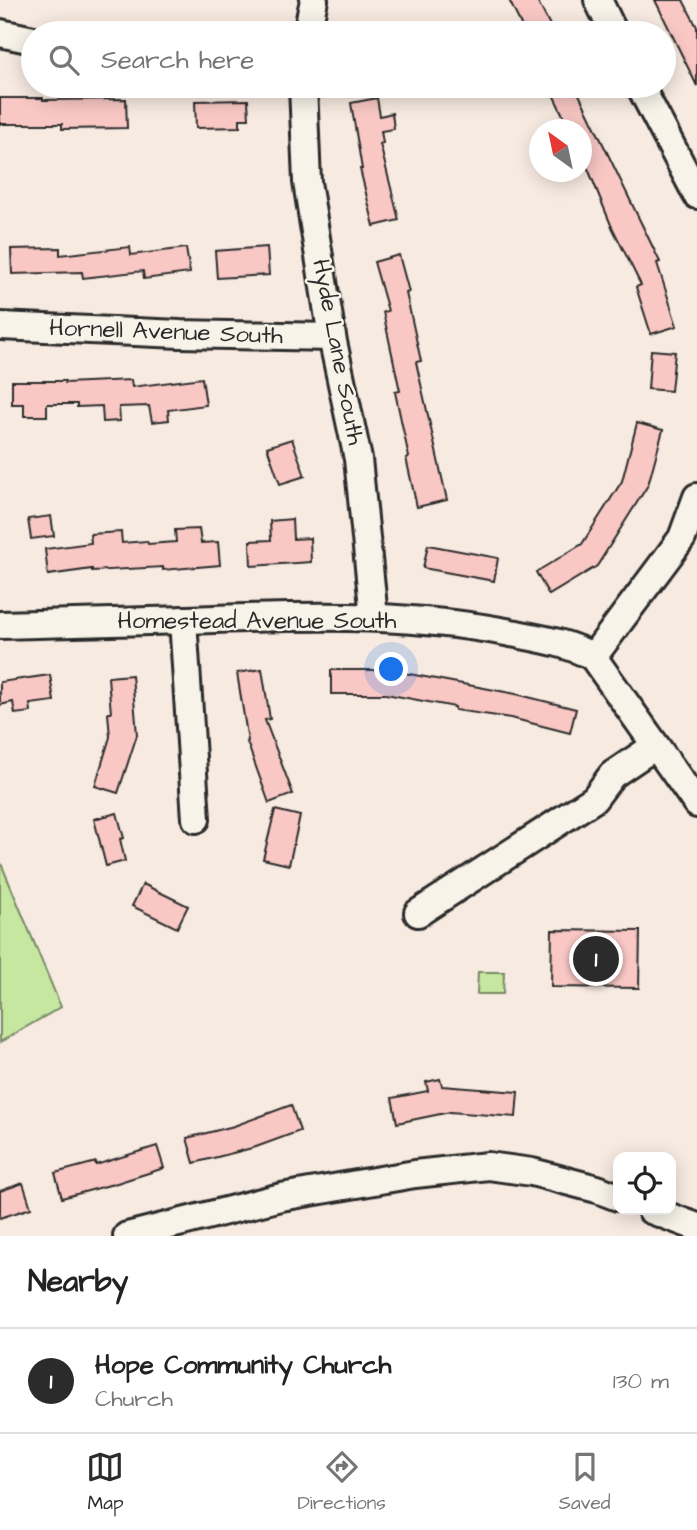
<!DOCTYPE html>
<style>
:root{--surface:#fff;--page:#f2f2f2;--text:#222;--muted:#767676;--line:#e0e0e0;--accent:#2b2b2b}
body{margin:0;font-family:"Architects Daughter",sans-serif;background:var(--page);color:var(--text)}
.controls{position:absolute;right:21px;bottom:21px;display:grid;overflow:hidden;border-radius:14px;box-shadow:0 4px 18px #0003}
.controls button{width:63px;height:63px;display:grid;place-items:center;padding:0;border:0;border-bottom:2px solid var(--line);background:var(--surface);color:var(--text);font:35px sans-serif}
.compass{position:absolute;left:529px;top:119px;width:63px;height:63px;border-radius:50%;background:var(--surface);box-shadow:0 4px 18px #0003;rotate:327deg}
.you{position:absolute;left:392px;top:670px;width:24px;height:24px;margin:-18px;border:5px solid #fff;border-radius:50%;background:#1a73e8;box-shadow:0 0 0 10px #1a73e833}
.badge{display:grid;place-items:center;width:46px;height:46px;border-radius:50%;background:var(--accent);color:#fff;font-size:23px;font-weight:700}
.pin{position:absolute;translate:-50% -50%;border:4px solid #fff;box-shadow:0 2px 7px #0006}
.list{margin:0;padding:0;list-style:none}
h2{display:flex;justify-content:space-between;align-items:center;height:91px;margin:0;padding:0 28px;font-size:30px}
h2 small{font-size:23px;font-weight:400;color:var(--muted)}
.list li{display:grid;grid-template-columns:46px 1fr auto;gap:21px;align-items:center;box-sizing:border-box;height:105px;padding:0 28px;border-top:2px solid var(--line)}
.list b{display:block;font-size:26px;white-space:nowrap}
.list p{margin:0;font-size:23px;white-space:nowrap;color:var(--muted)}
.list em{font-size:23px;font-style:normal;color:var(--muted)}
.icon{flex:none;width:38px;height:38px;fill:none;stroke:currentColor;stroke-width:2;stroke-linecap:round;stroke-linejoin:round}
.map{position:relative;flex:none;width:697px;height:1236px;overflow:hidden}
.search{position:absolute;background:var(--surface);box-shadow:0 4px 18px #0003;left:21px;right:21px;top:21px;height:77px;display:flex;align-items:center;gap:18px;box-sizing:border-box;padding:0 24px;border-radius:38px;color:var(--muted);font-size:26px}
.sheet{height:196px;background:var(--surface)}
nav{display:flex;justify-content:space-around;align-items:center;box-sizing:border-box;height:98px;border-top:2px solid var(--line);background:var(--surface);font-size:19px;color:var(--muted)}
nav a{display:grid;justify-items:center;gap:4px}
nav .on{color:var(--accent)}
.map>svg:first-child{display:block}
</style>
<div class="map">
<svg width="697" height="1236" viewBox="0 0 697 1236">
<rect width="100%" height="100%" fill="#f7eae1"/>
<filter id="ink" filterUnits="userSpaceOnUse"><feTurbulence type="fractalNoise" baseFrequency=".0143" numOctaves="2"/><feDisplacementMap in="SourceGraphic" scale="14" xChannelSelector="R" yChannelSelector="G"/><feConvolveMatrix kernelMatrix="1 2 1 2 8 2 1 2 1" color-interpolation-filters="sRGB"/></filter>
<g filter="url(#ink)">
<g fill="#c6e7a0" stroke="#788966" stroke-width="2">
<polygon points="0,861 61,1007 0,1042"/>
<polygon points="478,972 504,972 503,994 477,994"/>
</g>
<g fill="#f9c8c5" stroke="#2b2b2b" stroke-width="2">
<polygon points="509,0 537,0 554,33 525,33"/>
<polygon points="655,0 683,0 697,27 697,86"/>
<polygon points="549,86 575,86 660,262 657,263 677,326 651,334 636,287 641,285 611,225 582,154 582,130 570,130"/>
<polygon points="0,98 43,98 43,100 126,99 127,128 62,129 62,124 0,124"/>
<polygon points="377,98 380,116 392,113 394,129 381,131 383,143 380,144 399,220 374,226 360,169 362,169 351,103"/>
<polygon points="248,100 249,119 240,119 240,127 196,128 195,101"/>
<polygon points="130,247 131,255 186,248 190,273 144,279 143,271 83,278 82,272 12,274 11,249 60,248 60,255"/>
<polygon points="267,247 269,275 217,278 215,251"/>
<polygon points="399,255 409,292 406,293 421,361 416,362 447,500 417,507 406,458 409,457 395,392 400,391 383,312 388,311 374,262"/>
<polygon points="651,350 675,352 671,391 648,389"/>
<polygon points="202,378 206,405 168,410 169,420 152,422 149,406 119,407 120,421 103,422 102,406 77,407 77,404 47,404 47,416 24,416 24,404 12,404 12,381 65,381 65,383 131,380 132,387"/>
<polygon points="637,423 663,430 648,485 597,566 549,595 536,572 582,544 622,481"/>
<polygon points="292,439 305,476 280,484 267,447"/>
<polygon points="51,516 54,536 31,539 28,519"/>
<polygon points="292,519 293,539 310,538 311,562 251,566 250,541 271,540 270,521"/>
<polygon points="199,529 201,543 218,542 220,565 163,570 163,567 92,571 92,569 48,575 45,549 91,543 90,534 121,532 122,543 147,541 148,544 176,542 175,530"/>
<polygon points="428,545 498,558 494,581 423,568"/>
<polygon points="262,669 270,719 265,720 293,794 269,803 247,742 248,741 237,673"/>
<polygon points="331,670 388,670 516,694 576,709 570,733 511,718 455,710 455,707 386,694 331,694"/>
<polygon points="50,675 54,701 30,704 31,712 15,714 13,702 0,705 0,682"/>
<polygon points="132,675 137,735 118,793 95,786 110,737 108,713 111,713 108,677"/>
<polygon points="275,810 300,816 289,865 263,859"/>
<polygon points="117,813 124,838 120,839 125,861 106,866 94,819"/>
<polygon points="143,884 188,906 177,928 132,906"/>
<polygon points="552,930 640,931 639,988 551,987"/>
<polygon points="440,1079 442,1086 518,1092 516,1117 450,1112 397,1123 392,1098 428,1091 426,1082"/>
<polygon points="291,1105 300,1131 256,1147 194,1163 187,1138 234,1126"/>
<polygon points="157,1146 164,1168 117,1183 62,1198 55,1173 96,1162 96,1165"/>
<polygon points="23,1183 31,1208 0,1218 0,1191"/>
</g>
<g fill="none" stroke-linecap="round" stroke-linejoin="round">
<g stroke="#2b2b2b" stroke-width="32">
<g id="minor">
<polyline points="598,0 614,33"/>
<polyline points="0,33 33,40"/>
<polyline points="307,33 314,0"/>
<polyline points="303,86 307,182 332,337 358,459 374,617"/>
<polyline points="640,86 697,195"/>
<polyline points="0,326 180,334 332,337"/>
<polyline points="183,620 196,819"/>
<path d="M0 625C62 623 125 622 187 620 293 616 401 612 506 632 536 638 567 642 593 657L697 804"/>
<polyline points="593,657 682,538 697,497"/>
<polyline points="418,913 594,799 612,775 655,746"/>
<polyline points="651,1210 697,1227"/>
<polyline points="127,1236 281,1197 415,1174 488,1166 532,1172 597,1189 618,1197"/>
</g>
</g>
<use href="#minor" stroke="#f7f3e8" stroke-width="26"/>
</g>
</g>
<g text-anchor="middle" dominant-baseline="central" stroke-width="5" stroke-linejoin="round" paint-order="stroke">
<g font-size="24" fill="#2b2b2b" stroke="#f7f3e8">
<text transform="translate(166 332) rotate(2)">Hornell Avenue South</text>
<text transform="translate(338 352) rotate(79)">Hyde Lane South</text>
<text x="257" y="621">Homestead Avenue South</text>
</g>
</g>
</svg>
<div class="controls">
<button><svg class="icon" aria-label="locate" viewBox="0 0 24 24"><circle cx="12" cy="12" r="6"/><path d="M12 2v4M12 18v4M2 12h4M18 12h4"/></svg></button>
</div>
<svg class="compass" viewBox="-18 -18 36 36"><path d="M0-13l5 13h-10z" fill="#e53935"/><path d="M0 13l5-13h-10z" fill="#767676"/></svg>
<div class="you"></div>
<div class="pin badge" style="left:596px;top:959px">1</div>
<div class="search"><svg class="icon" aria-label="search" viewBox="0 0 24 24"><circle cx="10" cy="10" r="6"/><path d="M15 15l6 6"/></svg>Search here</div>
</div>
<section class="sheet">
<h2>Nearby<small></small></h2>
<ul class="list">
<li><span class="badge">1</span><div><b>Hope Community Church</b><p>Church</p></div><em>130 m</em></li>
</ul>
</section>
<nav>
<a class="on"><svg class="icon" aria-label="map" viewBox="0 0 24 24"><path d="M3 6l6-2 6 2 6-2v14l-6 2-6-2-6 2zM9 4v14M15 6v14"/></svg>Map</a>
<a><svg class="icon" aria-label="directions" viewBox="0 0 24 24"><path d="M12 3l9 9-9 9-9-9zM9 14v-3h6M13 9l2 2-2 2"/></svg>Directions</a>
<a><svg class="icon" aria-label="saved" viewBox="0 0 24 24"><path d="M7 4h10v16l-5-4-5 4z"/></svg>Saved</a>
</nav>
